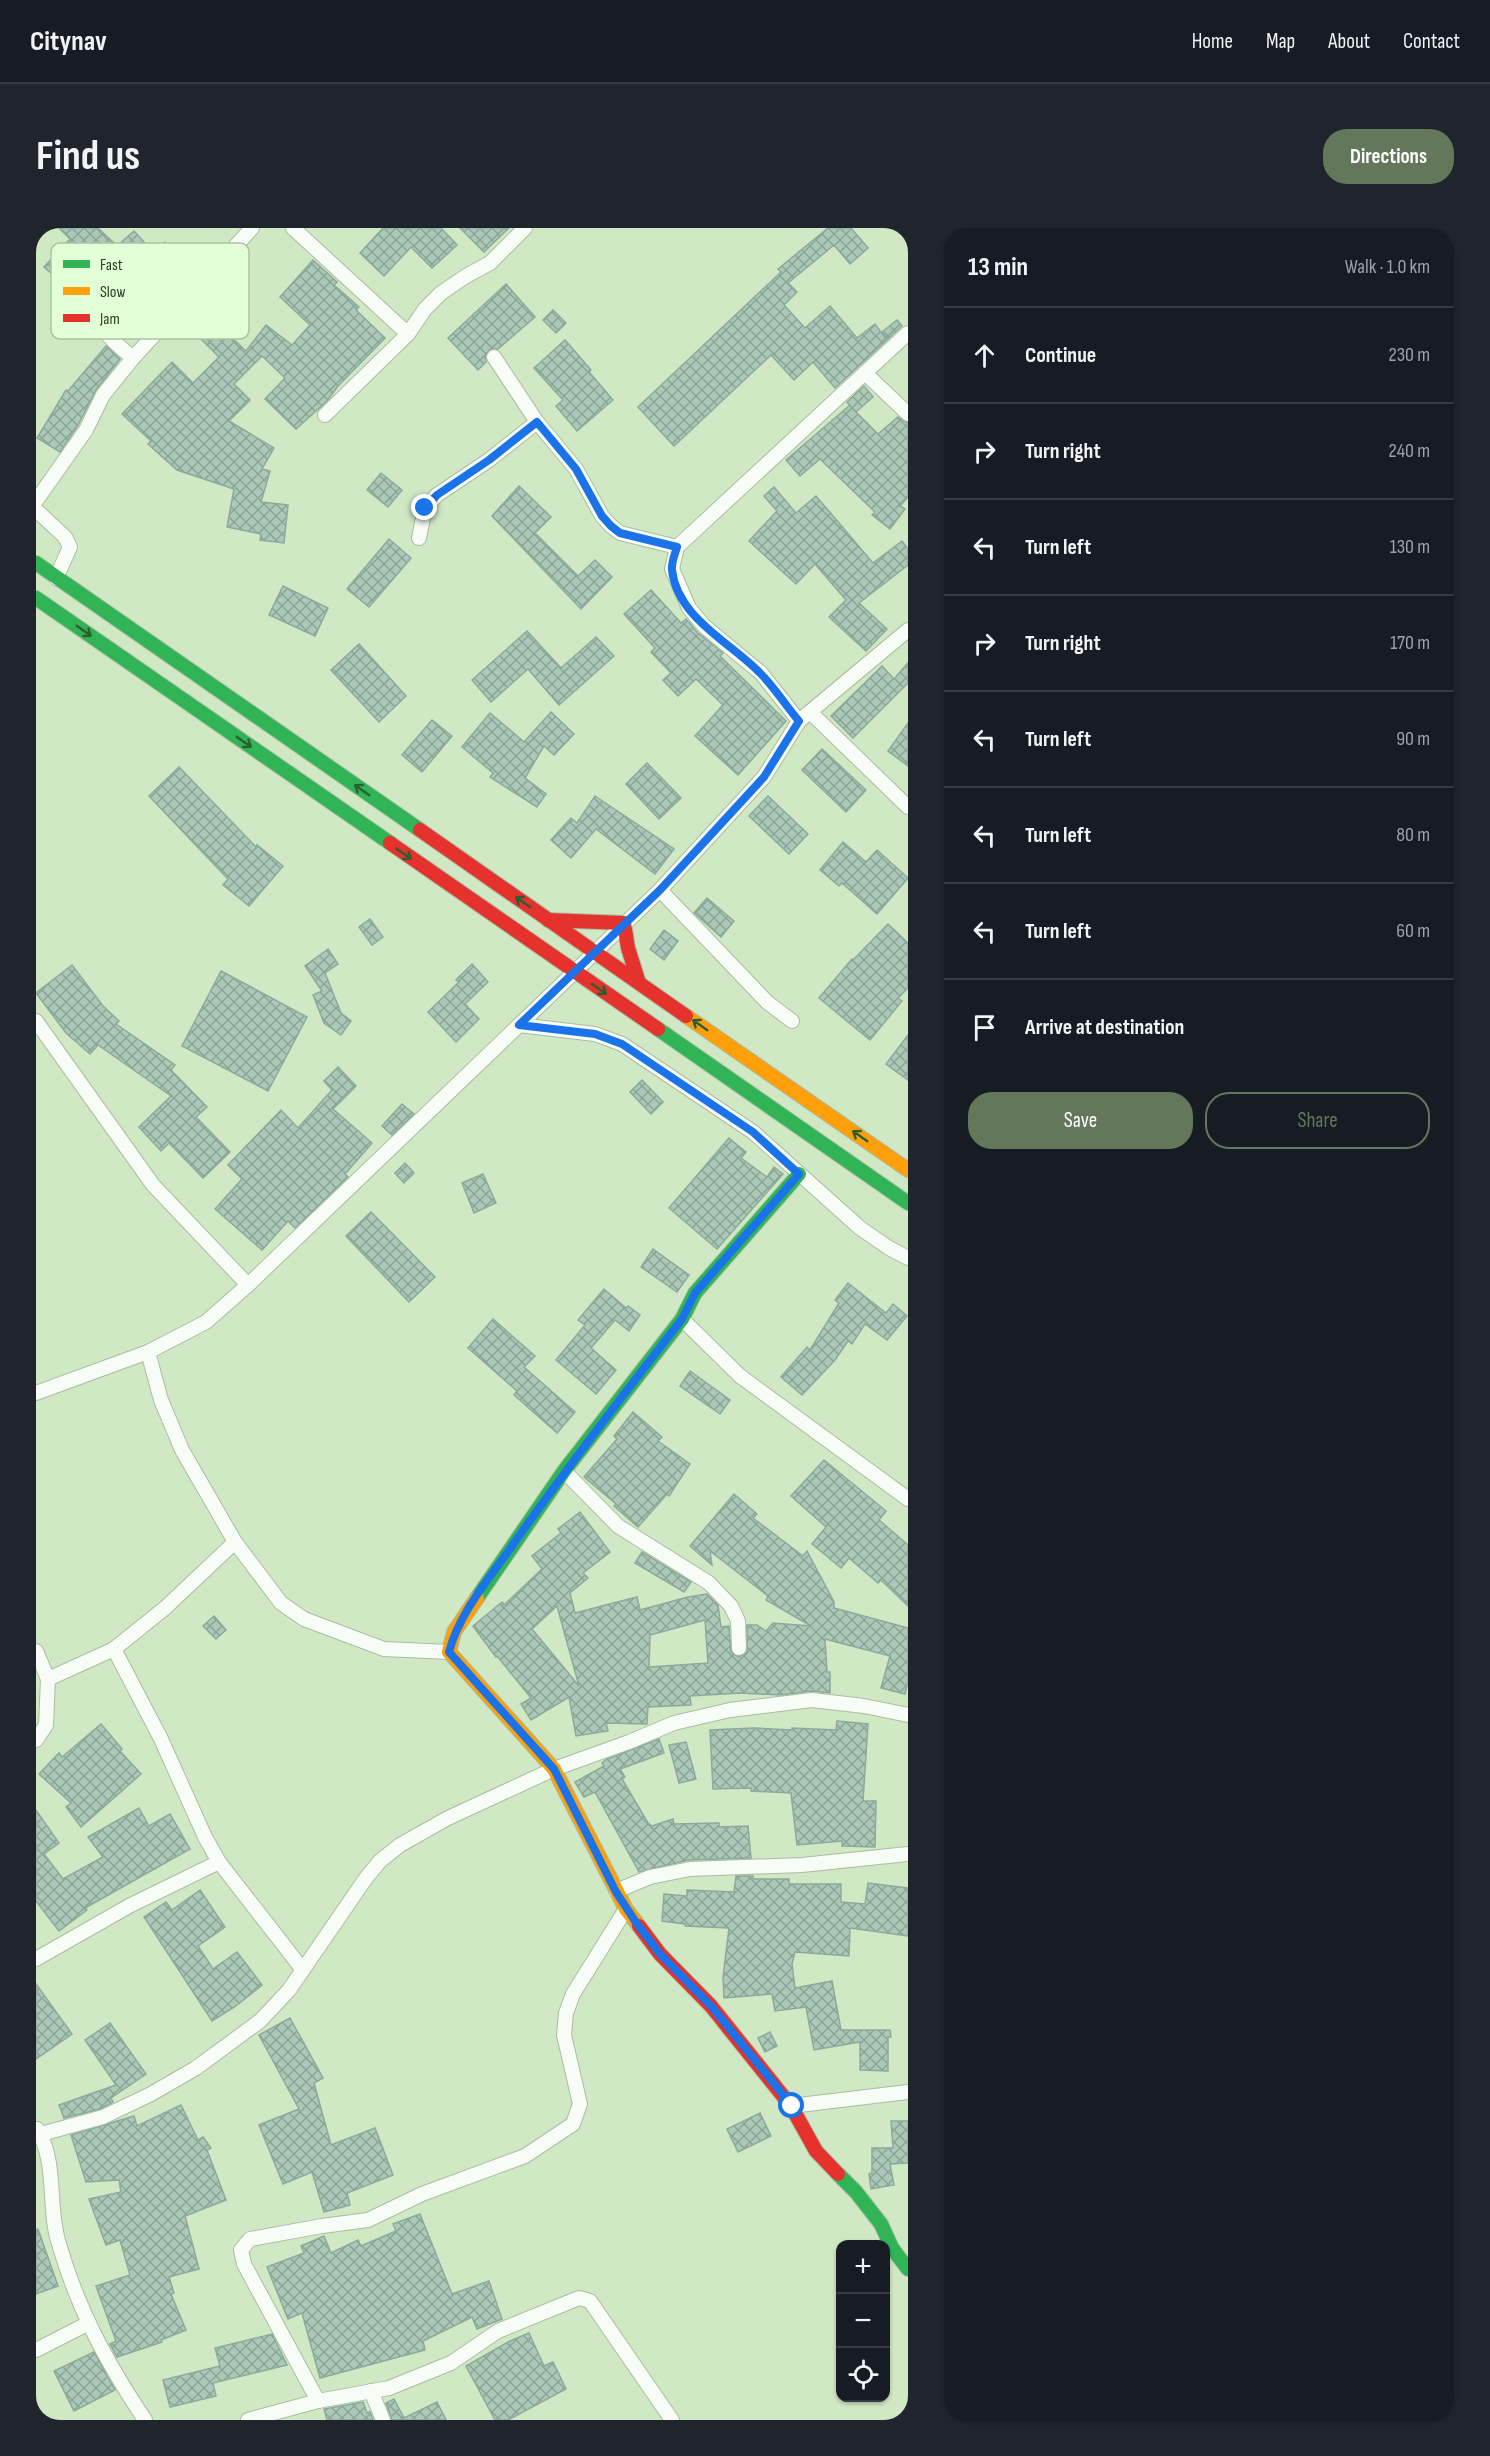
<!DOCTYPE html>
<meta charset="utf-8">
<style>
:root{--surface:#171b24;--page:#20242c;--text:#f1f3f6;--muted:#9ea1a6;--line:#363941;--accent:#63785a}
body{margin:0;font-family:"Sofia Sans Condensed",sans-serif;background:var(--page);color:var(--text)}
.controls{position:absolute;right:18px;bottom:18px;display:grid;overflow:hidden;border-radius:12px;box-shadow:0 2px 4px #0004}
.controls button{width:54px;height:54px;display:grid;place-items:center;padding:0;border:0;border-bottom:2px solid var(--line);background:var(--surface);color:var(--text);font:30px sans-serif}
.stop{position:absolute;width:18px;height:18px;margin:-14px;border:4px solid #1a73e8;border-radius:50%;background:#fff}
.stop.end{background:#1a73e8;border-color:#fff;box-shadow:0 2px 6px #0008}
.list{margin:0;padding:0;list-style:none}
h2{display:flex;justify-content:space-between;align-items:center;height:78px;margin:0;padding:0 24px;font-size:26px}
h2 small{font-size:20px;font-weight:400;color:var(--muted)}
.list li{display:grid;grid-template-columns:39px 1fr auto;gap:18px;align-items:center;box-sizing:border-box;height:96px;padding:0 24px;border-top:2px solid var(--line)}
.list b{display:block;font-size:22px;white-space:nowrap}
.list em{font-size:20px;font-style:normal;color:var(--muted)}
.actions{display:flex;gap:12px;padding:18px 24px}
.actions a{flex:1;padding:14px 0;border:2px solid var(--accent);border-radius:24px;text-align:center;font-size:21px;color:var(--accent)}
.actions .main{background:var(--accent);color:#fff}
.icon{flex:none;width:33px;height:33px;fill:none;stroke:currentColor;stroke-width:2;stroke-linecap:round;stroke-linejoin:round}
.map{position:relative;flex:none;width:872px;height:2192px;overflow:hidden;border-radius:24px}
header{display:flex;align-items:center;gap:36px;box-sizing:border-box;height:84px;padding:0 30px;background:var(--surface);border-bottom:2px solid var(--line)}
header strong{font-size:28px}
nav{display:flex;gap:33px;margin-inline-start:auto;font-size:21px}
.intro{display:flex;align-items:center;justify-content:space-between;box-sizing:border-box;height:144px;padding:0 36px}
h1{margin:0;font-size:42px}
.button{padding:15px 27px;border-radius:24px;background:var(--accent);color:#fff;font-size:21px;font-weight:700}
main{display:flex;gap:36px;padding:0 36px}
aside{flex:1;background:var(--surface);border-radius:24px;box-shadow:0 2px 4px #0004}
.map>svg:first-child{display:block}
</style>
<header>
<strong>Citynav</strong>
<nav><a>Home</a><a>Map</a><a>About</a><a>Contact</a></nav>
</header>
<div class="intro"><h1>Find us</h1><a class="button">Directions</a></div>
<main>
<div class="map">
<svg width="872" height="2192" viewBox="0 0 872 2192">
<defs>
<pattern id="building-cross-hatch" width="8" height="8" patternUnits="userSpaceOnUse" patternTransform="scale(1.5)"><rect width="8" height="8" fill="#acc8b8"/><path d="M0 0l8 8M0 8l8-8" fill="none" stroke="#8ca495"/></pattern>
</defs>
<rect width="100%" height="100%" fill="#d0e8c4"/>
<g fill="url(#building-cross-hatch)" stroke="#8aab9b" stroke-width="1.5" fill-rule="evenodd">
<polygon points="23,0 62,0 81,18 98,3 118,25 129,14 156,41 97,102 69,75 91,53 67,26 34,62 8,39 34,11"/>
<polygon points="347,0 405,0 421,17 396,40 375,19 348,48 324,25"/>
<polygon points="424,0 473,0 448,24"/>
<polygon points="792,0 815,0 832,20 814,36 798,17 752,55 761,64 748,77 769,100 794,78 821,110 839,96 851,112 799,160 777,134 758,152 735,127 638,218 602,179 745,44 742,41"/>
<polygon points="277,32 301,54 298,57 323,79 320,82 349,110 302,158 291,173 260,201 229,171 249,150 226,128 198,156 214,172 193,193 238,220 226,241 234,243 225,274 252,277 248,315 224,312 225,306 191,299 198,261 141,242 112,216 115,213 86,186 136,134 157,155 183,129 164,110 180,94 210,123 230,97 256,117 274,97 244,69"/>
<polygon points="470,56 499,89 462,121 453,122 449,129 450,134 442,142 412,110"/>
<polygon points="517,82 530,95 520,105 507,92"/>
<polygon points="861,92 866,98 852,111 846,104"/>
<polygon points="529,112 555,142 553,144 577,172 541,203 520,178 527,172 498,140"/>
<polygon points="70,118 84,131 60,162 42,197 24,224 1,210 30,162 32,163"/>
<polygon points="828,158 837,169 820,184 842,206 862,189 872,195 872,269 864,278 869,281 854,301 836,287 839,284 784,231 764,248 750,232 814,177 817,181 811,174"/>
<polygon points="345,245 366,262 352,279 331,262"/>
<polygon points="483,258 515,289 499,305 542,348 559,332 576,349 545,381 456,288"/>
<polygon points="738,259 760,285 780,268 837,335 866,313 872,321 872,337 823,375 851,401 830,423 793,389 810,372 779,336 760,356 713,313 741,283 728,268"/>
<polygon points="353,311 375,330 333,379 311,361"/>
<polygon points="247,358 292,380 279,408 233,387"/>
<polygon points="615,362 645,395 650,391 662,405 687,425 684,428 750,493 702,547 659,508 687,477 660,451 642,468 627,452 635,445 615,424 619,420 588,386"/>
<polygon points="491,403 525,440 560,409 578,428 523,477 492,441 455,474 436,452"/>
<polygon points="323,416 370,468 343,494 295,442"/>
<polygon points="872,435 872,455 817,510 795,488 846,438 858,451"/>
<polygon points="515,484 538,506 518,527 508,518 489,550 510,566 501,579 454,549 457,545 426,519 454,485 488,514"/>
<polygon points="396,492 416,508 386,544 366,527"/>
<polygon points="872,495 872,538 852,523"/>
<polygon points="786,521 830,562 810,584 766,542"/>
<polygon points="611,535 645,570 623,591 590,556"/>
<polygon points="143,539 220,619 221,617 247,638 213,678 187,657 192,651 113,568"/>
<polygon points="559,568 638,621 619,646 560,601 535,630 515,612 535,590 541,595"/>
<polygon points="732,568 772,606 753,626 713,588"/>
<polygon points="807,614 830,634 841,622 872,650 841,686 806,655 803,658 784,642"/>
<polygon points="671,670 698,693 685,709 658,685"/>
<polygon points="334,691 347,709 336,717 323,699"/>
<polygon points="852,696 872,715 872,760 862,770 866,773 834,812 783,770 816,731 817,732"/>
<polygon points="628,702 642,713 628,732 614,721"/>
<polygon points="292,721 302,736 289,745 305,785 315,793 305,807 288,795 277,767 286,763 269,738"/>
<polygon points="436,736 452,754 429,776 443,791 420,814 392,784 423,754 420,752"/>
<polygon points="36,737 67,778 83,793 80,796 139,837 135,842 171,879 160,889 194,924 167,950 133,915 125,923 103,899 135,868 62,817 54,826 30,805 0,765"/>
<polygon points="185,743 271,789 232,863 146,818"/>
<polygon points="872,807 872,852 850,836"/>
<polygon points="302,839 320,858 297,881 336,915 309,946 312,949 259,1000 252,993 226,1022 179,981 206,951 192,937 245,882 262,900 296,862 288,853"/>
<polygon points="606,852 627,874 615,886 594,864"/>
<polygon points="366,876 378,886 356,907 346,898"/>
<polygon points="693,910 710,924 705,930 731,949 738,939 747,946 681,1021 633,980"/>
<polygon points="369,935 378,945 368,955 359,945"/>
<polygon points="447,946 460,975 438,985 426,955"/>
<polygon points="335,984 399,1049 373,1074 310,1008"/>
<polygon points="617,1021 653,1047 641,1064 605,1039"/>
<polygon points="812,1055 850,1085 857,1076 871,1088 851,1112 829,1096 816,1116 812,1113 799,1132 766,1167 745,1149 771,1119 774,1122 803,1075 799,1072"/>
<polygon points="568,1061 590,1080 592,1078 604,1087 593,1103 579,1092 555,1120 580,1142 560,1166 520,1132 549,1097 542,1092"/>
<polygon points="457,1091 499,1128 488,1139 539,1184 521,1205 478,1167 481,1163 432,1120"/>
<polygon points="654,1143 694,1172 684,1186 644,1158"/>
<polygon points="597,1184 626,1209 622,1213 654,1236 633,1268 631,1266 602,1299 578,1278 580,1276 548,1249 581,1211 578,1208"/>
<polygon points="788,1232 850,1283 843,1292 872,1317 872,1378 845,1352 842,1355 813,1330 805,1340 776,1316 790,1299 755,1268"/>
<path d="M698 1266 721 1286 717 1290 767 1328 771 1323 798 1374V1380L872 1400V1453L869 1466 845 1460 854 1428 789 1411 791 1444H794V1465L775 1463 745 1467 704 1465 654 1468 655 1477 612 1479 611 1496 570 1495 572 1503 540 1508 533 1469 495 1492 485 1476 495 1470 461 1428 460 1429 437 1398 466 1374 468 1377 506 1341 496 1328 525 1305 522 1301 544 1284 574 1324 547 1345 552 1350 534 1365 539 1385 601 1369 604 1382 652 1369 671 1366 682 1377 685 1399 693 1398 695 1424 703 1429 711 1424V1397H721L730 1403 737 1395 775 1398 730 1372 732 1368 674 1323 676 1337 654 1318ZM521 1378 543 1458 496 1401ZM669 1392 672 1435 613 1439 614 1407Z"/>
<polygon points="606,1324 655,1354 648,1364 599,1335"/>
<polygon points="178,1388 190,1402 180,1411 167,1398"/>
<polygon points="801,1493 832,1496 827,1573 840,1573 839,1619 806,1618 806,1613 761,1617 755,1565 715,1563 715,1560 677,1561 674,1502 718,1500 756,1502 756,1500 800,1502"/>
<polygon points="65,1496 86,1521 84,1523 105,1546 45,1599 30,1579 35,1575 3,1546 23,1525 26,1529"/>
<polygon points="623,1511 628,1525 584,1541 589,1549 586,1551 612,1595 616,1598 637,1591 638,1596 683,1595 683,1599 712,1598 715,1630 652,1632 603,1644 559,1564 548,1569 539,1554 568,1538 566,1535 571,1531"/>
<polygon points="650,1514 660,1551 643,1555 633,1517"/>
<polygon points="103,1580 113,1598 134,1586 154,1621 49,1680 51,1682 23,1703 0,1673 0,1582 23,1615 8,1626 27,1651 67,1629 52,1609"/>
<polygon points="700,1648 717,1648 717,1651 753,1651 753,1656 805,1656 805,1674 829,1676 832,1655 872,1660 872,1708 814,1700 813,1728 759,1724 756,1736 759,1760 796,1753 805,1802 854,1802 855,1809 852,1809 852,1843 824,1842 824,1814 778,1822 770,1779 739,1783 736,1766 688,1770 687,1749 693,1700 649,1698 649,1696 626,1693 628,1666 651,1668 651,1662 698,1664"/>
<polygon points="164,1662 189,1699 162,1718 177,1741 201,1724 226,1757 200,1778 176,1793 108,1689 130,1674 136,1682"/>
<polygon points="0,1756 36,1806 0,1831"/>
<polygon points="254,1790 287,1850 278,1855 295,1917 339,1900 357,1947 311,1965 314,1977 288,1984 276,1944 247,1956 223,1897 263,1881 223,1807"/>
<polygon points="74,1795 110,1846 75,1870 77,1874 64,1881 28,1890 23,1877 80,1857 49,1812"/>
<polygon points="734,1804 741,1818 729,1824 722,1810"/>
<polygon points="145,1877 162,1912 167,1909 175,1920 171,1922 190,1972 149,1988 163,2041 133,2049 138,2065 135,2066 150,2102 125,2112 126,2114 81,2129 74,2116 80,2113 60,2058 94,2047 84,2012 70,2017 53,1971 85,1964 83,1952 50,1954 35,1907 98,1888 101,1898"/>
<polygon points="724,1885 735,1908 702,1924 691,1901"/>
<polygon points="855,1893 872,1893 872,1935 854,1936 858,1957 835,1961 833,1946 836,1945 836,1920 857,1920"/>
<polygon points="384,1986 416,2066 453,2053 466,2091 441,2101 436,2089 387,2113 389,2122 284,2150 266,2085 252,2091 231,2039 268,2025 265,2018 288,2008 295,2025 322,2012 325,2018 360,2003 357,1996"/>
<polygon points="2,2001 22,2058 0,2066 0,2002"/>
<polygon points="493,2105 508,2138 517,2134 530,2161 472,2192 459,2192 430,2138 474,2113"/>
<polygon points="236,2106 251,2137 177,2155 180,2168 134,2179 127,2152 184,2138 179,2120"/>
<polygon points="58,2124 79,2162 38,2183 18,2143"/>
<polygon points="358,2171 368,2190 401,2174 410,2192 356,2192 350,2175"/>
<polygon points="327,2174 331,2185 334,2184 337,2192 291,2192 288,2181"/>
</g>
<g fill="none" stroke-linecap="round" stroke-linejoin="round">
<g stroke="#aabda1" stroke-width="16">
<g id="street">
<polyline points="257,0 372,106"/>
<path d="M56 54 48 65C59 96 72 110 97 130"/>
<polyline points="458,129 501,194 540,241 566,288 575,298 584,305 641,319"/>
<polyline points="829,145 872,186"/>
<polyline points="289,187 372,106 389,81 405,65 430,48 454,35 489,0"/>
<polyline points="0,273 50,202 67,167 97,130 216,0"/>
<polyline points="0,282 29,309 34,319 20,350"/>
<polyline points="383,310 389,280 401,267 453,232 501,194"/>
<polyline points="775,485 872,579"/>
<polyline points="763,493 725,445 668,398 653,380 636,341 641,319 872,105"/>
<polyline points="624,662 731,774 756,793"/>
<polyline points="0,793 117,957 212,1057"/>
<polyline points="483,797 559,806 586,816 717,904 824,1000 853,1020 872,1030"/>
<polyline points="646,1091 704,1148 872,1271"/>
<polyline points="112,1124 125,1172 146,1222 199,1314 245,1375 268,1391 348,1421 413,1424"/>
<polyline points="0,1165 112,1124 170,1094 212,1057 624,662 728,549 763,493 872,402"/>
<polyline points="528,1243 582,1298 673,1355 695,1378 702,1393 703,1420"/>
<polyline points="78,1421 125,1511 169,1609 183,1634 267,1742"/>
<polyline points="0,1423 12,1451 10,1497 0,1512"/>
<polyline points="12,1451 78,1421 129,1380 199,1314"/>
<polyline points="580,1663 614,1649 654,1641 766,1637 872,1626"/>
<polyline points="0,1731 93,1678 183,1634"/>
<polyline points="755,1878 872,1864"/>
<path d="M1 1901C22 1935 11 1979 23 2016 42 2082 71 2135 109 2192"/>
<polyline points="5,1906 67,1889 115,1866 160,1840 224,1793 253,1762 330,1650 344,1633 364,1617 412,1590 518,1541 593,1514 638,1495 694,1482 776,1472 828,1478 872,1487"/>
<polyline points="0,2122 51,2096"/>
<polyline points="335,2163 347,2192"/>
<polyline points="282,2173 208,2036 205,2022 214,2011 286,1998 332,1992 386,1966 489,1928 537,1896 544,1876 528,1807 530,1785 537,1766 590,1681"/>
<polyline points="212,2192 282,2173 353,2160 415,2135 462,2103 543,2070 554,2073 636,2192"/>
</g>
</g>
<g stroke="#aabda1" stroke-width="16">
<g id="fast">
<polyline points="0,335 384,602"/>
<polyline points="0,370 354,615"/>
<polyline points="622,801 872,975"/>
<polyline points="441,1370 528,1243 646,1091 659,1065 763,946"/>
<polyline points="802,1946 820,1964 845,1996 856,2020 872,2041"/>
</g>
</g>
<g stroke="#aabda1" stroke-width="16">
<g id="slow">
<polyline points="650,788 872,942"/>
<polyline points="441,1370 418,1404 413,1424 518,1541 590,1681 603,1698"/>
</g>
</g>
<g stroke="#aabda1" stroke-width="16">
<g id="jam">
<polyline points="384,602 650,788"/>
<polyline points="354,615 622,801"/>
<polyline points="512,692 588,695 592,720 603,755"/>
<polyline points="603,1698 624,1726 675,1778 755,1878 780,1923 802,1946"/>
</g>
</g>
<use href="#street" stroke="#f8fcf6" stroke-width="14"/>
<use href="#fast" stroke="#30b455" stroke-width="14"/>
<use href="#slow" stroke="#ff9f0a" stroke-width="14"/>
<use href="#jam" stroke="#e5322d" stroke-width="14"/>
</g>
<defs><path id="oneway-shaft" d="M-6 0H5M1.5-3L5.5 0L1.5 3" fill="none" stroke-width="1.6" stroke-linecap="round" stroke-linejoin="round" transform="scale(1.5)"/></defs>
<g stroke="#2b5f31">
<use href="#oneway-shaft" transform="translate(48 403) rotate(35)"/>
<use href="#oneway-shaft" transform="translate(208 514) rotate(35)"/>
<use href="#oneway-shaft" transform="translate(326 562) rotate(-145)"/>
<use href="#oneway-shaft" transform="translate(368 626) rotate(35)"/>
<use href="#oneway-shaft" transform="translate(487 674) rotate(-145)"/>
<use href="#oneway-shaft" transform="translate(563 761) rotate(35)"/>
<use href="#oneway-shaft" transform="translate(664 797) rotate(-145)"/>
<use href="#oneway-shaft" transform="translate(824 908) rotate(-145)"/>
</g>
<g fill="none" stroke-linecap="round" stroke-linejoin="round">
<path stroke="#1a73e8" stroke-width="8" d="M389 280 401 267 453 232 501 194 540 241 566 288 575 298 584 305 641 319C639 326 635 335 636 342 641 390 696 415 725 446 739 460 750 478 763 493L728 549 624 662 483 797 559 806 586 816 717 904 763 946 659 1065 646 1091C588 1166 530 1241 476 1318 453 1351 423 1385 413 1424L518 1541 580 1664 601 1696 624 1726 675 1778 756 1878"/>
</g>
<rect x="15" y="15" width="198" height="96" rx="9" fill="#e3ffd7" stroke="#abc4a0" stroke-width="1.5"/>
<rect x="27" y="32" width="27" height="8" fill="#30b455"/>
<rect x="27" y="59" width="27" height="8" fill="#ff9f0a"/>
<rect x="27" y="86" width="27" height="8" fill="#e5322d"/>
<g font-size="16" fill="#293b21">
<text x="64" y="42">Fast</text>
<text x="64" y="69">Slow</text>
<text x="64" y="96">Jam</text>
</g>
</svg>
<div class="controls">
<button>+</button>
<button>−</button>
<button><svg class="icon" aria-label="locate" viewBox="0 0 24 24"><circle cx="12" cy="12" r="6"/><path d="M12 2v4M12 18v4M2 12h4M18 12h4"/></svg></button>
</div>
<div class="stop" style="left:756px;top:1878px"></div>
<div class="stop end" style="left:389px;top:280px"></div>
</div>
<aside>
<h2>13 min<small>Walk · 1.0 km</small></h2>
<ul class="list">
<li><svg class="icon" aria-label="ahead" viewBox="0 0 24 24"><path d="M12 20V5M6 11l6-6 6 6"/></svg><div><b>Continue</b></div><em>230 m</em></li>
<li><svg class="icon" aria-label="right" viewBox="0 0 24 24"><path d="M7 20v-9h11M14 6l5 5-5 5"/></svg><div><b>Turn right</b></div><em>240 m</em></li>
<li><svg class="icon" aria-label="left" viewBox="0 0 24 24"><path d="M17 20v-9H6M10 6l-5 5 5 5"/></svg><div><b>Turn left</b></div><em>130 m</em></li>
<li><svg class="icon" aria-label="right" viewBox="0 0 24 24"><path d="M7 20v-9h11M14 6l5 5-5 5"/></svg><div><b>Turn right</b></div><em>170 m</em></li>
<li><svg class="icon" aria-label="left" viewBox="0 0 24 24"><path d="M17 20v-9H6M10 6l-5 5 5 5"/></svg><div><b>Turn left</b></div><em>90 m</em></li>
<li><svg class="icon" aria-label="left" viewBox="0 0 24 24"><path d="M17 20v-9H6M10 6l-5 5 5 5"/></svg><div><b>Turn left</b></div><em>80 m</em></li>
<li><svg class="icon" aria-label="left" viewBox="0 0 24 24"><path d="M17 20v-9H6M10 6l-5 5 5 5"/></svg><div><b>Turn left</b></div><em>60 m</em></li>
<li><svg class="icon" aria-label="arrive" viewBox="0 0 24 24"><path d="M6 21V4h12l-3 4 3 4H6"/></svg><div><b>Arrive at destination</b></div></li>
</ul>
<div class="actions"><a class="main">Save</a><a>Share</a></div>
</aside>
</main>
